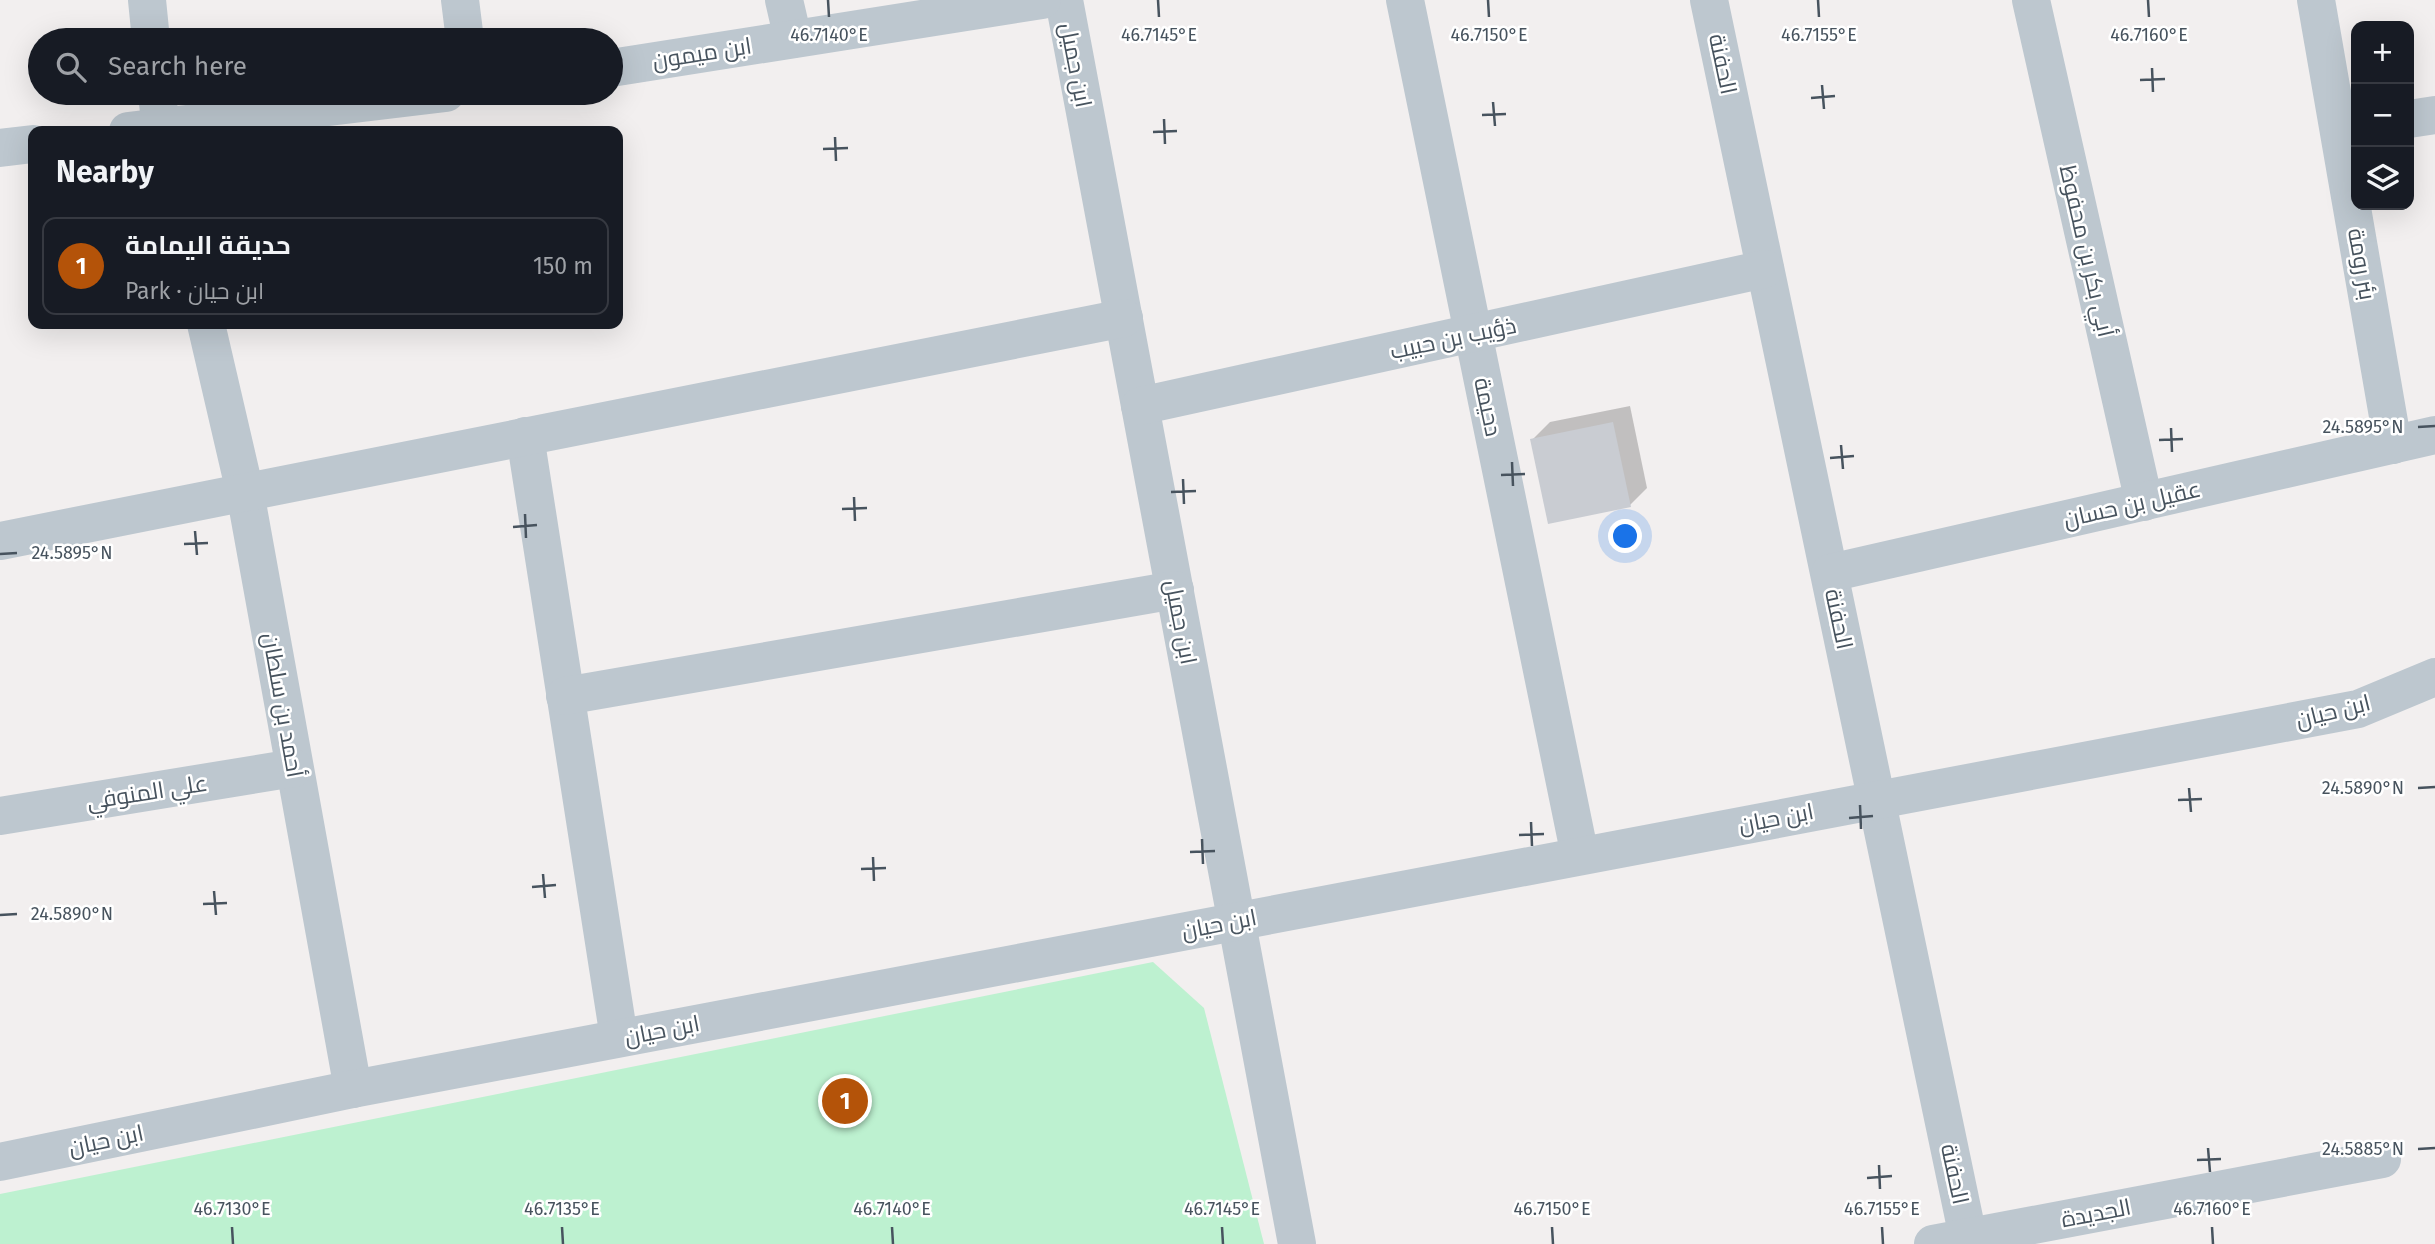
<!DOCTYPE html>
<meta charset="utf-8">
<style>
:root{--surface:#171b24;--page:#20242c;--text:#f1f3f6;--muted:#9ea1a6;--line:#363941;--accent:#b45309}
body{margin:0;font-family:"Fira Sans",Cairo,sans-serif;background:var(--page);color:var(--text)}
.controls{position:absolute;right:21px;top:21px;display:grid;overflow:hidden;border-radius:14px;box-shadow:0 7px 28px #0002}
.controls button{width:63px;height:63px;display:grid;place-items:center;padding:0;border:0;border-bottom:2px solid var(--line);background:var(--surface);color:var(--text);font:35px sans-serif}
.you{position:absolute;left:1626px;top:537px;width:24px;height:24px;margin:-18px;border:5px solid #fff;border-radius:50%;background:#1a73e8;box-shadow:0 0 0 10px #1a73e833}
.badge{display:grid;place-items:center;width:46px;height:46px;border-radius:50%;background:var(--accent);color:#fff;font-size:23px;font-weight:700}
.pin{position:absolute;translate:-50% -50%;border:4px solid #fff;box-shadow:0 2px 7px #0006}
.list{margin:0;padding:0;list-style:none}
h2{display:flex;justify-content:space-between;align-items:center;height:91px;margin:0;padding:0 28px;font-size:30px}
h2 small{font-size:23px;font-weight:400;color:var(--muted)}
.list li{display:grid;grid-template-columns:46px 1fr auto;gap:21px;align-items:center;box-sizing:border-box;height:98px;margin:0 14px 14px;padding:0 14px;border:2px solid var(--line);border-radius:14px}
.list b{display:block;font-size:26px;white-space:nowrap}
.list p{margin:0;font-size:23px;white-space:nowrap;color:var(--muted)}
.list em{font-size:23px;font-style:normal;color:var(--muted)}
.icon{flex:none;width:38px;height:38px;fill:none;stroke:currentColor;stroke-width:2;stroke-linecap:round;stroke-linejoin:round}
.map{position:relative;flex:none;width:2435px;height:1244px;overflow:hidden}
.search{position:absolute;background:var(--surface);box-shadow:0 7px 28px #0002;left:28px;top:28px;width:595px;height:77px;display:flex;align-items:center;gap:18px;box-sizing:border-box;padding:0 24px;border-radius:38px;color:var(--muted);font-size:26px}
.panel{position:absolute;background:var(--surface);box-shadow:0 7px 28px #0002;left:28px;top:126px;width:595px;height:203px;border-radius:14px}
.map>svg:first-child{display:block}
</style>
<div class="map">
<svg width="2435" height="1244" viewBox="0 0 2435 1244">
<rect width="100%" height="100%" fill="#f2efef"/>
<polygon fill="#bdf1d0" points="1153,962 1204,1008 1264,1244 0,1244 0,1194"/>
<polygon fill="#0003" points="1630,406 1647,488 1630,505 1532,440 1550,422"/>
<polygon fill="#c9ccd2" points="1613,422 1631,507 1548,524 1530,439"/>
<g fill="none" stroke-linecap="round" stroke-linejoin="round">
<g stroke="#bdc7cf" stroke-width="38">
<polyline points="147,0 151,40"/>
<polyline points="460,0 465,40"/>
<polyline points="784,0 793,39"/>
<polyline points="1064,0 1297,1244"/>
<polyline points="1405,0 1580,856"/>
<polyline points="1709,0 1968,1237"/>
<polyline points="2031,0 2144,502"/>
<polyline points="2316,0 2393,445"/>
<polyline points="611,68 1042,0"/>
<polyline points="157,93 161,131"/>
<polyline points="2409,119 2435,115"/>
<polyline points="128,131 446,93"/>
<polyline points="0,148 33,144"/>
<polyline points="206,324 245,492 353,1089"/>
<polyline points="1140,406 1765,269"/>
<polyline points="525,436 619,1038"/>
<polyline points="0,541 1124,318"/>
<polyline points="1830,573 2435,435"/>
<polyline points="565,696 1175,590"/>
<polyline points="0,816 294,768"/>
<polyline points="0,1162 353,1089 2358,709 2435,677"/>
<polyline points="1933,1244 2382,1159"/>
</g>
</g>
<path fill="none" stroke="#47535e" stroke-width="2.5" d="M828 0 829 17M1158 0 1159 17M1488 0 1489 17M1818 0 1819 17M2148 0 2149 17M2152 68 2153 92M2140 80 2165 79M1822 85 1824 109M1811 98 1835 96M1493 102 1495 126M1482 115 1506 114M1164 119 1165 144M1153 132 1177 131M835 137 836 161M823 149 848 148M2418 427 2435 426M2171 428 2172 452M2159 440 2183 439M1841 445 1843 469M1830 458 1854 456M1512 462 1513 486M1501 475 1525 474M1183 479 1184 504M1171 492 1196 491M854 497 855 521M842 509 867 508M525 514 526 538M513 527 537 525M195 531 197 555M184 544 208 543M0 554 17 553M2189 788 2191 812M2418 788 2435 787M2178 800 2202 799M1860 805 1861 829M1849 818 1873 816M1531 822 1532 846M1519 835 1544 834M1202 839 1203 864M1190 852 1215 851M873 857 874 881M861 869 886 868M543 874 545 898M532 887 556 885M214 891 216 915M203 904 227 903M0 915 17 914M2208 1148 2210 1172M2418 1149 2435 1148M2197 1160 2221 1159M1879 1165 1880 1189M1867 1178 1892 1176M232 1227 233 1244M562 1227 563 1244M892 1227 893 1244M1222 1227 1223 1244M1552 1227 1553 1244M1882 1227 1883 1244M2212 1227 2213 1244"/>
<g text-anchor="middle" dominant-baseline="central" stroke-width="5" stroke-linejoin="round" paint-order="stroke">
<g font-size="23" fill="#47535e" stroke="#fff">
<text transform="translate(702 53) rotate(-9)">ابن ميمون</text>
<text transform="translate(1723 64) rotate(78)">الحفنة</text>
<text transform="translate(1076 65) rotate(79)">ابن جميل</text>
<text transform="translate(2087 251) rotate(77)">أبي بكر بن محفوظ</text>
<text transform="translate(2362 264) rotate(80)">بئر رومة</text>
<text transform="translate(1453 338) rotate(-12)">ذؤيب بن حبيب</text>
<text transform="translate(1488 407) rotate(78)">دحيمة</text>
<text transform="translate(2132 504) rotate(-13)">عقيل بن حسان</text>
<text transform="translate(1839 619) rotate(78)">الحفنة</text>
<text transform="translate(1181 622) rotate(79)">ابن جميل</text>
<text transform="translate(283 705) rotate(80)">أحمد بن سلطان</text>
<text transform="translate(2333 711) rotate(-14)">ابن حيان</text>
<text transform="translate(147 792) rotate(-9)">علي المنوفي</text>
<text transform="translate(1776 818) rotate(-11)">ابن حيان</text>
<text transform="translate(1219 924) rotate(-11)">ابن حيان</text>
<text transform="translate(662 1030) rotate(-11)">ابن حيان</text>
<text transform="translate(106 1140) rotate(-12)">ابن حيان</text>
<text transform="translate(1955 1174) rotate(78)">الحفنة</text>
<text transform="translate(2096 1213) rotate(-11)">الجديدة</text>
</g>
</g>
<g font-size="18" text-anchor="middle" fill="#47535e" stroke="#fff" stroke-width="5" stroke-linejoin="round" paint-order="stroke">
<text x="829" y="41">46.7140°E</text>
<text x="1159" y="41">46.7145°E</text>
<text x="1489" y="41">46.7150°E</text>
<text x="2149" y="41">46.7160°E</text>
<text x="1819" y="41">46.7155°E</text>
<text x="2363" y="433">24.5895°N</text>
<text x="72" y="559">24.5895°N</text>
<text x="2363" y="794">24.5890°N</text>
<text x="72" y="920">24.5890°N</text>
<text x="2363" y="1155">24.5885°N</text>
<text x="232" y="1215">46.7130°E</text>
<text x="562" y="1215">46.7135°E</text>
<text x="892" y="1215">46.7140°E</text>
<text x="1222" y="1215">46.7145°E</text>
<text x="1552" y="1215">46.7150°E</text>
<text x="1882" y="1215">46.7155°E</text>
<text x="2212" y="1215">46.7160°E</text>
</g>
</svg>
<div class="controls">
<button>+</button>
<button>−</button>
<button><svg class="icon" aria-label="layers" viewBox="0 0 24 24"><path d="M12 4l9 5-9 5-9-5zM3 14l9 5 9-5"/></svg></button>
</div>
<div class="you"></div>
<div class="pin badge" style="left:845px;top:1101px">1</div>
<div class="search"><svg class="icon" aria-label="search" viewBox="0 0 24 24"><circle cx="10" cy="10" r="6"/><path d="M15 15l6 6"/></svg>Search here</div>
<section class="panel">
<h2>Nearby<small></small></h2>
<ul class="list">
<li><span class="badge">1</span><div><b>حديقة اليمامة</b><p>Park · ابن حيان</p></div><em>150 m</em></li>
</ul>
</section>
</div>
